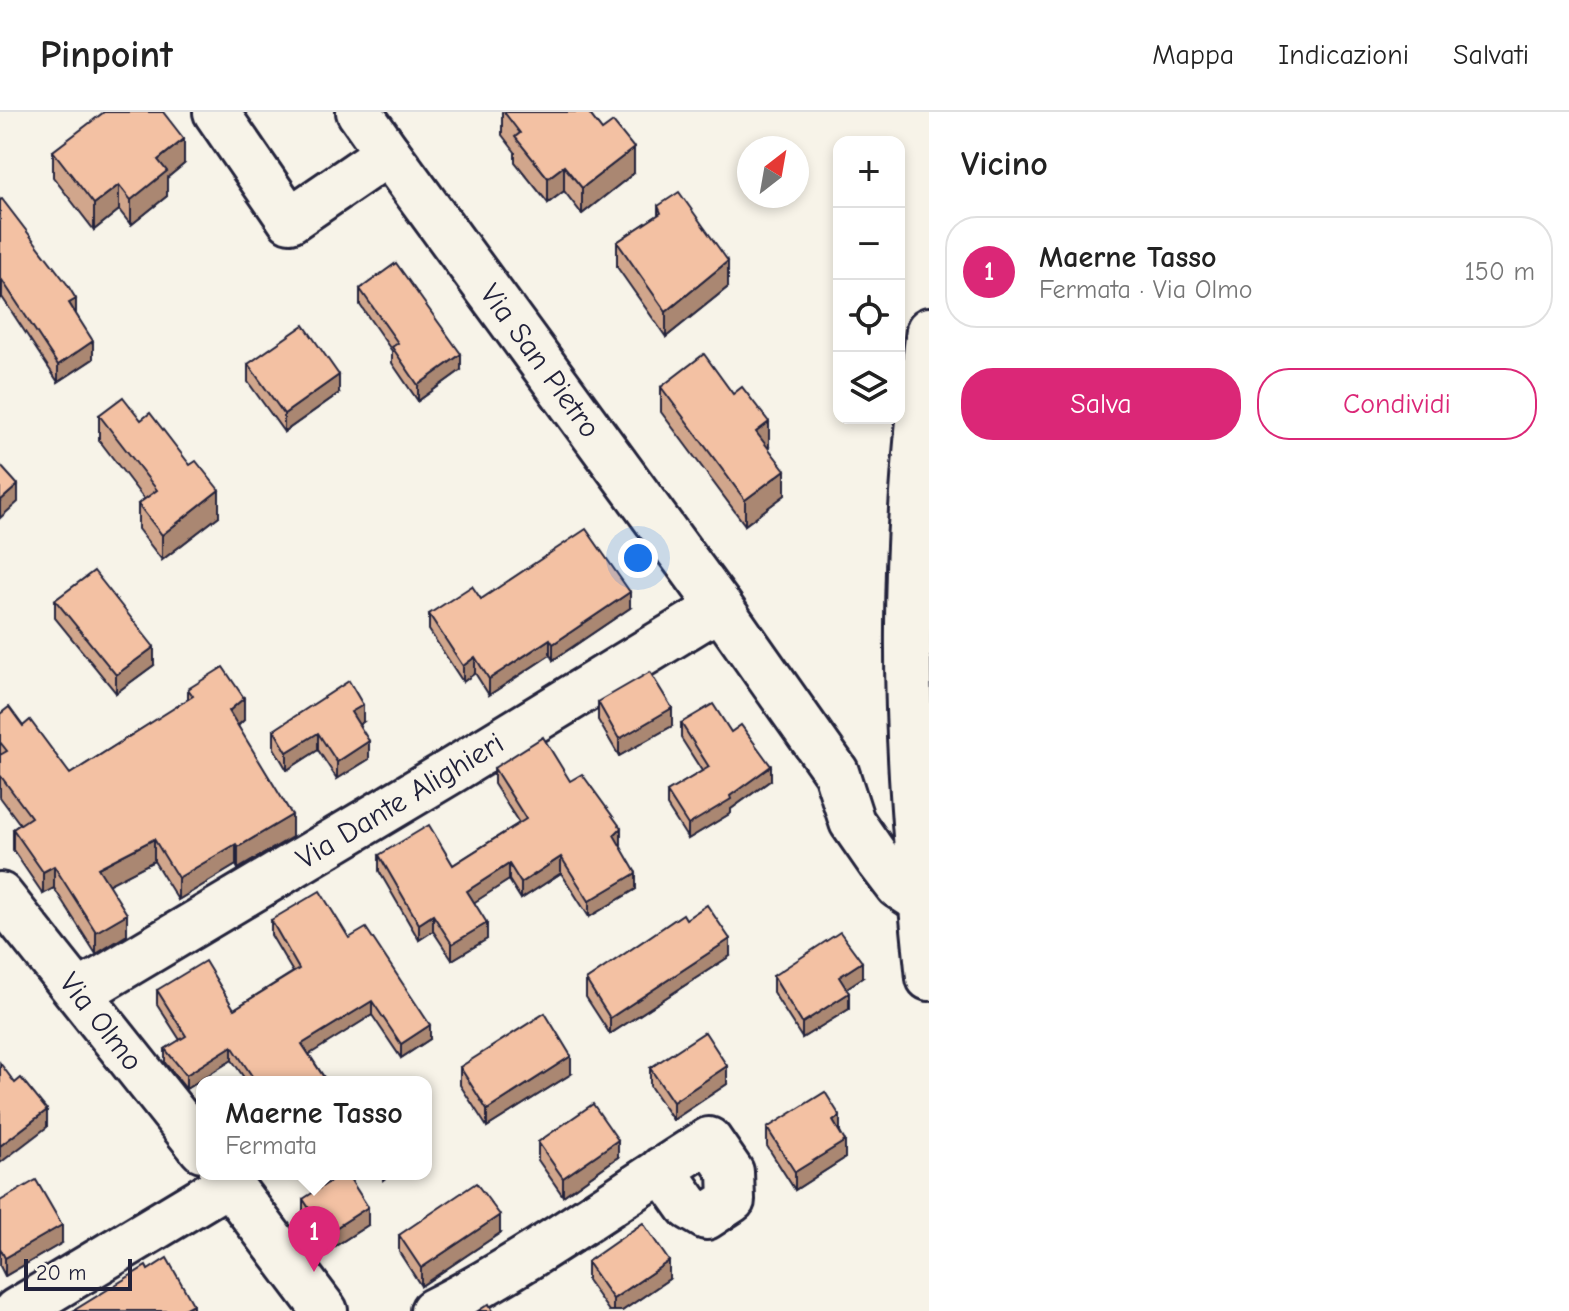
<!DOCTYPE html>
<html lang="it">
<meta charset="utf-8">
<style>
:root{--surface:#fff;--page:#f2f2f2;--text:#222;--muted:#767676;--line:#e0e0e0;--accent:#db2777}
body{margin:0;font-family:"Comic Neue",sans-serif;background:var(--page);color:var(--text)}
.controls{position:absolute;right:24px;top:24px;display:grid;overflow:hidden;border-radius:16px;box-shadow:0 4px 12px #0003}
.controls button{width:72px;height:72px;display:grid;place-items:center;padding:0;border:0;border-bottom:2px solid var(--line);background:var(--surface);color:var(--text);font:40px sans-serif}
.compass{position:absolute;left:737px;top:24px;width:72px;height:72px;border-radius:50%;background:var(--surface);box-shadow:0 4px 12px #0003;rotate:31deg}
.scale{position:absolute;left:24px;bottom:20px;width:108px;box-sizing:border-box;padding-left:8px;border:4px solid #22223b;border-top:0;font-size:22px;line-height:28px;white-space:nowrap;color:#22223b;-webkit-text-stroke:6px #f7f3e8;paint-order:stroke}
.you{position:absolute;left:638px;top:446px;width:28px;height:28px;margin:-20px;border:6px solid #fff;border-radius:50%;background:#1a73e8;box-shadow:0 0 0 12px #1a73e833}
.badge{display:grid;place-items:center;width:52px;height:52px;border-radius:50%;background:var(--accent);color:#fff;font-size:26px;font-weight:700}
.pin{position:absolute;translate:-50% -66px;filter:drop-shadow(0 2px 4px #0008)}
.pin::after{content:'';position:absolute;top:42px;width:28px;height:24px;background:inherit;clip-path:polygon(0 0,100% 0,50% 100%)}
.popup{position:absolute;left:196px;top:964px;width:236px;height:104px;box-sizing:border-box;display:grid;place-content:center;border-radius:16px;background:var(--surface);filter:drop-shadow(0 2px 6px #0005);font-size:26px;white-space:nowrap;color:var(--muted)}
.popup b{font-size:30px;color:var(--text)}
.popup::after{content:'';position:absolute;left:50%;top:100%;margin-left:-16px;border:16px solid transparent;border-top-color:var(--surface)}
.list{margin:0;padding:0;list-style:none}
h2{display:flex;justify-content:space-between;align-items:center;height:104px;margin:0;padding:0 32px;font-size:34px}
h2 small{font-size:26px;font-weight:400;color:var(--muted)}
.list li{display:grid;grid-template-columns:52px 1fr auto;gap:24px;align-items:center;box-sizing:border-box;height:112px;margin:0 16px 16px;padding:0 16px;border:2px solid var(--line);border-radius:32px}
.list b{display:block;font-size:30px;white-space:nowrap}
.list p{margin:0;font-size:26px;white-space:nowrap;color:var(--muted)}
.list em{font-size:26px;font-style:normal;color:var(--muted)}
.actions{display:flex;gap:16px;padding:24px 32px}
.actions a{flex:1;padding:18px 0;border:2px solid var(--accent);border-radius:32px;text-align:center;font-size:28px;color:var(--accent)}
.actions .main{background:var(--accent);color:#fff}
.icon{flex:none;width:44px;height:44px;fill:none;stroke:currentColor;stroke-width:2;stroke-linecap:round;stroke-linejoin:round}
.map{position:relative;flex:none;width:929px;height:1199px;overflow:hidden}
header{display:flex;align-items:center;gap:48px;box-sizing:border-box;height:112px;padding:0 40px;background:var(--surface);border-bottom:2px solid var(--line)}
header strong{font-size:38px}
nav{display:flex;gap:44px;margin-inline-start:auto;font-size:28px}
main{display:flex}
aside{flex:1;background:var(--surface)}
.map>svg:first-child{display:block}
</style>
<header>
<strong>Pinpoint</strong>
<nav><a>Mappa</a><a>Indicazioni</a><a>Salvati</a></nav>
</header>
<main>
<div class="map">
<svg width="929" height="1199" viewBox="0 0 929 1199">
<rect width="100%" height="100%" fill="#f7f3e8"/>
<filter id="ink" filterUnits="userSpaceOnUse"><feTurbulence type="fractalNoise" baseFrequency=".0125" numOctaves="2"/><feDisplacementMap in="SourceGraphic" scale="16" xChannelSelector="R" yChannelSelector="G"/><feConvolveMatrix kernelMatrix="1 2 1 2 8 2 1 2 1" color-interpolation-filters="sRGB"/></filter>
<g filter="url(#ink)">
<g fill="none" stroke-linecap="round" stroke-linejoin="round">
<g stroke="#22223b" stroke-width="50">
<g id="minor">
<polyline points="216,0 290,108 388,41 720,495 836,660 852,710 879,749 898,774 921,789"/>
<polyline points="359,0 388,41"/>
<path d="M929 218C917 316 908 415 908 515 907 632 917 750 929 866"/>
<polyline points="0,783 202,1037"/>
<polyline points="79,881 453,658 720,495"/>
<polyline points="222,1062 325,1199"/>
<polyline points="16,1199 229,1071"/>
<path d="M433 1199C527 1152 619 1084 709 1028L731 1060 732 1088 706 1105 689 1095 662 1057"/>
</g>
</g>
<use href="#minor" stroke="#f7f3e8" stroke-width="44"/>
</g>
<g fill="#d1a68c" stroke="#22223b" stroke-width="2">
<polygon points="502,0 588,0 634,61 582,102 564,79 548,91 515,50 515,40 502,23"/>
<polygon points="53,39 184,52 167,66 167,84 131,113 119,98 94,118 53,65"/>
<polygon points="0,88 76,203 93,247 58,270 2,185 0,187"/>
<polygon points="658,94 728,175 666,225 617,155 617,130 658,103"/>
<polygon points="360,177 461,258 418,289 392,251 392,239 360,193"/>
<polygon points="248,252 339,281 284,320 248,270"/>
<polygon points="661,275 769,335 768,336 785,383 745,413 661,300"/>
<polygon points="99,303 141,308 190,353 219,404 162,448 138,417 138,392 144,387 99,328"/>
<polygon points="481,487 630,496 553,548 550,543 489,583 475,561 463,570 429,518 429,502"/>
<polygon points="55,488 154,553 116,581 55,506"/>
<polygon points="188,577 244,608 238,614 292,725 238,757 236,753 178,788 154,749 108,772 127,823 96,842 54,776 43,782 13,738 13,717 20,712 0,685 0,602 23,614 70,662 188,588"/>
<polygon points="598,590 672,614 619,644 598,608"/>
<polygon points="363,610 359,613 369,647 337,667 318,638 287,658 274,636 274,618"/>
<polygon points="681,611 731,620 771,668 731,697 731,701 688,727 667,694 667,680 702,659 681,626"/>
<polygon points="494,656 570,669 621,732 620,733 636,777 589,805 561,761 521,787 509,768 474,790 487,827 452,848 433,819 419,828 379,759 379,743 453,753 519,711 494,672"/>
<polygon points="686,807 730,844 610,922 586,885 586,868"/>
<polygon points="271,808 349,826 430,927 401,946 372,903 309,942 327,970 247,970 232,948 186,977 165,951 165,937 180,928 157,892 157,878 234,897 293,860 271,823"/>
<polygon points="773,864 862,866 846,876 849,897 802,926 773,880"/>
<polygon points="460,955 571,962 487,1015 460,973"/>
<polygon points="650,956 727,972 673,1008 650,974"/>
<polygon points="767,1016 840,1020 845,1046 795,1078 767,1034"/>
<polygon points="538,1030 618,1045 563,1084 538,1048"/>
<polygon points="303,1087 368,1113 326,1140 303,1105"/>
<polygon points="0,1089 62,1131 5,1164 0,1154"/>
<polygon points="500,1121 421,1174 399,1140 399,1123"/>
<polygon points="587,1150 669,1167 622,1199 609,1199 587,1168"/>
</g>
<g fill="#aa8772" stroke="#22223b" stroke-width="2">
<polygon points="184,27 184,52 167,66 167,84 131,113 131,88 158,48"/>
<polygon points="634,36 634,61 582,102 582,76"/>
<polygon points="564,54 564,79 548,91 548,66"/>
<polygon points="119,73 119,98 94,118 94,92"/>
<polygon points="728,149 728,175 666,225 666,200"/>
<polygon points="2,168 2,185 0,187 0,169"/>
<polygon points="76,187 76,204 69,191"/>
<polygon points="93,229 93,247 58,270 58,253"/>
<polygon points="461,242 461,258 418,289 418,273"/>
<polygon points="339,263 339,281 284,320 284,302"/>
<polygon points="769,310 769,335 756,345 756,320"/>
<polygon points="785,358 785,383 745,413 745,388"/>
<polygon points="18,373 18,390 0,406 0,389"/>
<polygon points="219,378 219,404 162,448 162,423"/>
<polygon points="630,480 630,496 553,548 553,532"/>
<polygon points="550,527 550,543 489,583 489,567"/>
<polygon points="154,535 154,553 116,581 116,563"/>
<polygon points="475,545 475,561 463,570 463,554"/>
<polygon points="244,586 244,608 229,621 229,599"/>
<polygon points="363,593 363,610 351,618 351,600"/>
<polygon points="672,596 672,614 619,644 619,627"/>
<polygon points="318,621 318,638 287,658 287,640"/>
<polygon points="369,629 369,647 337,667 337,650"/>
<polygon points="771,654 771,668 731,697 731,701 688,727 688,713"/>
<polygon points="292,703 292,725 238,757 238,735"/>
<polygon points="621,716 621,732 614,739 614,723"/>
<polygon points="154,727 154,749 98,778 98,756"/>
<polygon points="236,732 236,753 178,788 178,766"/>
<polygon points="561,745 561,761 521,787 521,771"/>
<polygon points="509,752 509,768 467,795 467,779"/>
<polygon points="54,754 54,776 43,782 43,760"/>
<polygon points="636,761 636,777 589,805 589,789"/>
<polygon points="127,802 127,823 96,842 96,820"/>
<polygon points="433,803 433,819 419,828 419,812"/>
<polygon points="487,811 487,827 452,848 452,832"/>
<polygon points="730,827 730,844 610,922 610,906"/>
<polygon points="862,850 862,866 839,881 839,865"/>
<polygon points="849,881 849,897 802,926 802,911"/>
<polygon points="372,889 372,903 302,947 302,932"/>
<polygon points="430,913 430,927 401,946 401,932"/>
<polygon points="232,934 232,948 186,977 186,963"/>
<polygon points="571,944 571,962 487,1015 487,998"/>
<polygon points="727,954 727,972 673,1008 673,990"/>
<polygon points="47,998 47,1015 0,1051 0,1034"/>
<polygon points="840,1004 840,1022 833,1009"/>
<polygon points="618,1028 618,1045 563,1084 563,1066"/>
<polygon points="845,1029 845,1046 795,1078 795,1060"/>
<polygon points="383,1062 391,1062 383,1068"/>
<polygon points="368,1095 368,1113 326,1140 326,1122"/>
<polygon points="500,1103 500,1121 421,1174 421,1156"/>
<polygon points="62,1113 62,1131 5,1164 5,1146"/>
<polygon points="669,1149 669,1167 622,1199 613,1199 613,1187"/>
<polygon points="193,1192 193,1199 180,1199"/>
</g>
<g fill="#f3c1a3" stroke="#22223b" stroke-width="2">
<polygon points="104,0 163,0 184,27 158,48 167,59 131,88 119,73 94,92 53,39"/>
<polygon points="504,0 588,0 602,18 613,10 634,36 582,76 564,54 548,66 515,25 520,21"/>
<polygon points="679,80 728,149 666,200 617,130 661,101 658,94"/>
<polygon points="2,87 67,172 76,187 69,191 93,229 58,253 2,168 0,169 0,88"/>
<polygon points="396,151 461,242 418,273 392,235 398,231 360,177"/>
<polygon points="304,213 339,263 284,302 248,252"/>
<polygon points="704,242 733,282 742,275 769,310 756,320 785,358 745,388 661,275"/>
<polygon points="123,285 141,308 150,301 190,353 196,349 219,378 162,423 138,392 157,378 99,303"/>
<polygon points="0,353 18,373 0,389"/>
<polygon points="586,417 630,480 553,532 550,527 489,567 475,545 463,554 429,502 472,474 481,487"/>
<polygon points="94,459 154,535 116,563 55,488"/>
<polygon points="223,555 244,586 229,599 292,703 238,735 236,732 178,766 154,727 98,756 127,802 96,820 54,754 43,760 13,717 31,705 0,663 0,643 7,639 0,630 0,602 9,595 23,614 30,608 70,662 193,584 188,577"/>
<polygon points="650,560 672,596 619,627 598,590"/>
<polygon points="349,569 363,593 351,600 369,629 337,650 318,621 287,640 274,618"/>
<polygon points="713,592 731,620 741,613 771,654 730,684 731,687 688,713 667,680 709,655 681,611"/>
<polygon points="543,625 570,669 582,662 621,716 614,723 636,761 589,789 561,745 521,771 509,752 467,779 487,811 452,832 433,803 419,812 379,743 429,713 453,753 526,707 494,656"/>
<polygon points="320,779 349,826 366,816 430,913 401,932 372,889 302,932 327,970 256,970 232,934 186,963 165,937 186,924 157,878 205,849 234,897 299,857 271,808"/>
<polygon points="707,793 730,827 610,906 586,868 683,802 686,807"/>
<polygon points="840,820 862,850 839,865 849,881 802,911 773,864"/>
<polygon points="545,901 571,944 487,998 460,955"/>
<polygon points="705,920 727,954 673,990 650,956"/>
<polygon points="0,951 15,971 21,966 47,998 0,1034"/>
<polygon points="825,980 840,1004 833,1009 845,1029 795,1060 767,1016"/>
<polygon points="593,992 618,1028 563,1066 538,1030"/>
<polygon points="342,1062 347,1062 368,1095 326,1122 303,1087"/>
<polygon points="36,1068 62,1113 5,1146 0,1136 0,1089"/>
<polygon points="476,1071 500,1103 421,1156 399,1123"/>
<polygon points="643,1111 669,1149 613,1187 587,1150"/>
<polygon points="167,1146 193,1192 180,1199 73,1199 146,1154 148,1158"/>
<polygon points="489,1192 493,1199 478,1199"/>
</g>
</g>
<g text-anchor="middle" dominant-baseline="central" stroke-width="7" stroke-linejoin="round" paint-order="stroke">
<g font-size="30" fill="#22223b" stroke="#f7f3e8">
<text transform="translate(540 249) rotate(54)">Via San Pietro</text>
<text transform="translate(400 689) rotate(-31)">Via Dante Alighieri</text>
<text transform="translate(101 910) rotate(52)">Via Olmo</text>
</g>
</g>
</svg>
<div class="controls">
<button>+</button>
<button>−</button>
<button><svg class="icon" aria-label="locate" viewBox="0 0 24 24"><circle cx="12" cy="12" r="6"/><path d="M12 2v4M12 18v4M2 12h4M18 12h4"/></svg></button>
<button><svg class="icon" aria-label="layers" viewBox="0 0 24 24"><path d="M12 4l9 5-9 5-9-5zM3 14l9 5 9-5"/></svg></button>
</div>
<svg class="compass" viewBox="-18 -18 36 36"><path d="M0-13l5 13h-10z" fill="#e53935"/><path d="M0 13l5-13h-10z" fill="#767676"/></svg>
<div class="scale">20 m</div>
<div class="you"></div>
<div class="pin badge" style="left:314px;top:1160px">1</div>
<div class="popup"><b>Maerne Tasso</b>Fermata</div>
</div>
<aside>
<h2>Vicino<small></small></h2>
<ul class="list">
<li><span class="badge">1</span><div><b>Maerne Tasso</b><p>Fermata · Via Olmo</p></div><em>150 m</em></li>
</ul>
<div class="actions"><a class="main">Salva</a><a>Condividi</a></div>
</aside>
</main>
